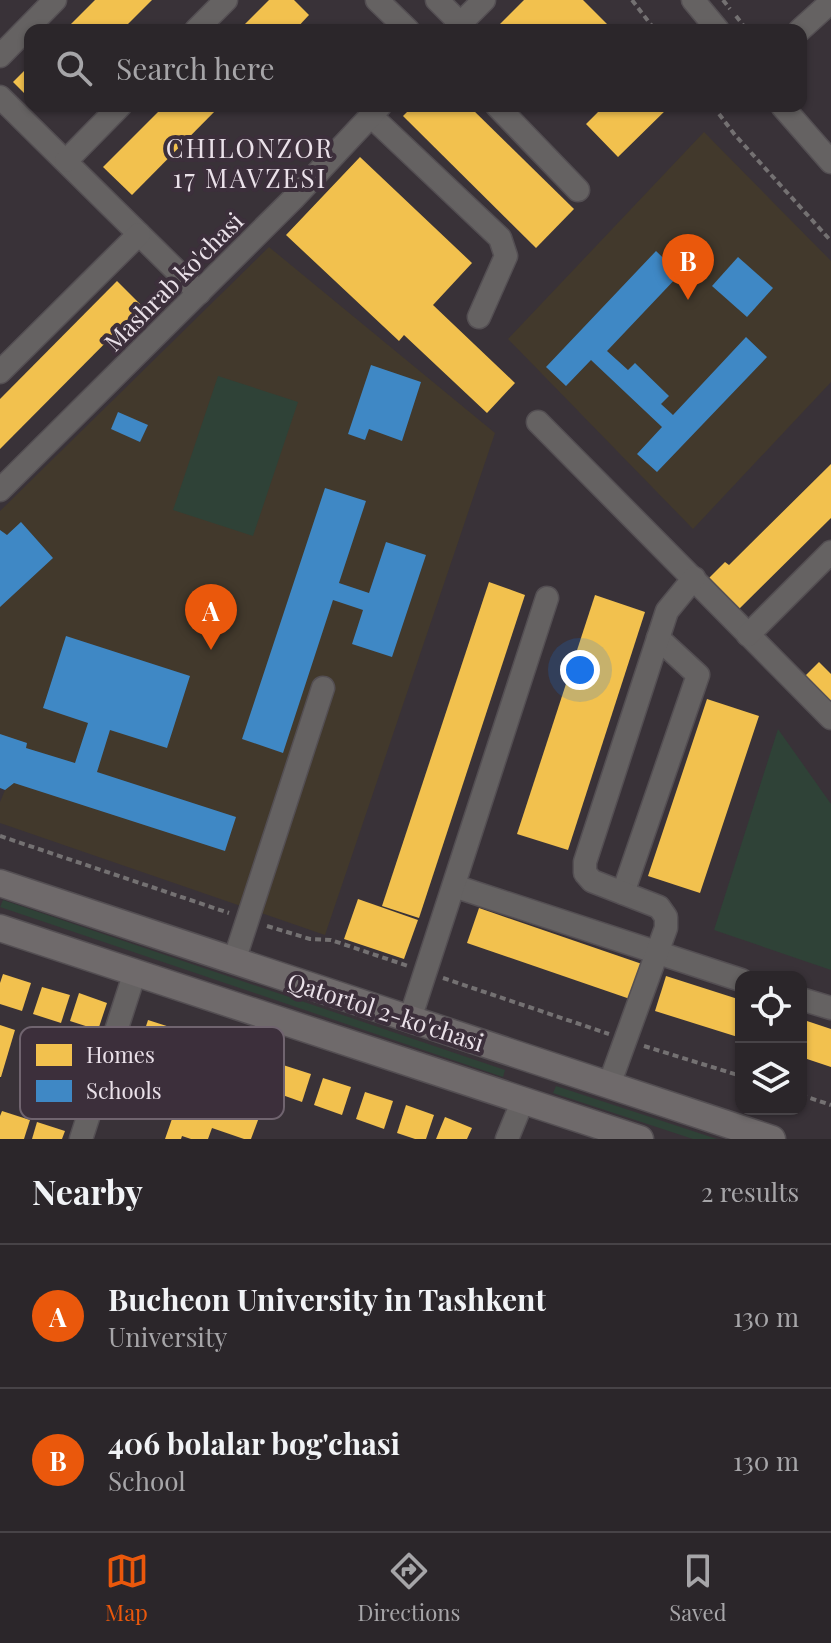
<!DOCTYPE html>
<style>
:root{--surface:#2b262a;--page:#373236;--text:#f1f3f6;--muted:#a6a5a8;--line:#474347;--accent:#ea580c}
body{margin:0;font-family:"Playfair Display",serif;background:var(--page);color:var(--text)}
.controls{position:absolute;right:24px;bottom:24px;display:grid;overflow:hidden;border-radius:16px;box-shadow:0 2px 6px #0004}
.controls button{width:72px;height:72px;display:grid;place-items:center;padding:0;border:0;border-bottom:2px solid var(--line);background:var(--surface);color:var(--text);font:40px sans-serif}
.you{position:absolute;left:580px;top:670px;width:28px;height:28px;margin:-20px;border:6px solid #fff;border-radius:50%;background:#1a73e8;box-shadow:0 0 0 12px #1a73e833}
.badge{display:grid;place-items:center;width:52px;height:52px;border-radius:50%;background:var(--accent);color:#fff;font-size:26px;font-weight:700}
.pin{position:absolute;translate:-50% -66px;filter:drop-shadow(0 2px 4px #0008)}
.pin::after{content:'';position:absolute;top:42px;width:28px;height:24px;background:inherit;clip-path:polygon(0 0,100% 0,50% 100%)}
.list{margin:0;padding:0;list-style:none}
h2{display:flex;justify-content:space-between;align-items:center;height:104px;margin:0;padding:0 32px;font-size:34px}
h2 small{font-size:26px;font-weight:400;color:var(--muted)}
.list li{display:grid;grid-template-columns:52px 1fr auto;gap:24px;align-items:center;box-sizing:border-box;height:144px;padding:0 32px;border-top:2px solid var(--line)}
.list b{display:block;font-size:30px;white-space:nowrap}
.list p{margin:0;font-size:26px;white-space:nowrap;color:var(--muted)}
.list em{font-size:26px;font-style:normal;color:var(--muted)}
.icon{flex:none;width:44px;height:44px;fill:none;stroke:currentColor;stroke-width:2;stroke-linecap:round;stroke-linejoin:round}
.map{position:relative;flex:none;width:831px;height:1139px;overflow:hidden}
.search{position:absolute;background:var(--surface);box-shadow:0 2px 6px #0004;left:24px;right:24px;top:24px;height:88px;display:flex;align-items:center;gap:20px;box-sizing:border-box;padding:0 28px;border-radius:16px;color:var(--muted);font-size:30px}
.sheet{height:392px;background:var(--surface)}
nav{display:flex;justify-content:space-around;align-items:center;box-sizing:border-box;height:112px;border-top:2px solid var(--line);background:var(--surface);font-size:22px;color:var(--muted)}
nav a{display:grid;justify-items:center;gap:4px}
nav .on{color:var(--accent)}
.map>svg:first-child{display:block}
</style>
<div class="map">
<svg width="831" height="1139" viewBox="0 0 831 1139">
<rect width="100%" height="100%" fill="#393238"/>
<g fill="#42392c">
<polygon points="704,132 831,261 831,382 693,529 508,339"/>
<polygon points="269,247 495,433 325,935 0,823 0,802 5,790 0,788 0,511"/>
</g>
<g fill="#2f4237">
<polygon points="218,376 298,402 253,536 173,510"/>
<polygon points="778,729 831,804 831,970 714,930"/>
<polygon points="3,900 505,1070 503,1077 0,907"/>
<polygon points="556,1086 717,1139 693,1139 553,1093"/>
</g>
<g fill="#f2c14e">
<polygon points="95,0 152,0 122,30 65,30"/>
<polygon points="269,0 294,0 309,15 295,30 239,30"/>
<polygon points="524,0 583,0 613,30 494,30"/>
<polygon points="30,65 30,99 13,82"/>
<polygon points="164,106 220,106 132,195 103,167"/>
<polygon points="413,106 469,106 574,209 536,248 403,116"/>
<polygon points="598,106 670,106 618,157 586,124 598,112"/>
<polygon points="360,157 472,263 433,305 515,383 487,413 404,335 399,341 286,235"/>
<polygon points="117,281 142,306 0,449 0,399"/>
<polygon points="831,464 831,518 738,610 707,580 725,562 729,565"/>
<polygon points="489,582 525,595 419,918 382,906"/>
<polygon points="595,595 645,612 568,850 517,834"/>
<polygon points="819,662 831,674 831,703 805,676"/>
<polygon points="707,699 759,716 700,893 648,876"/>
<polygon points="358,899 418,920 404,959 344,939"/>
<polygon points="479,908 642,964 630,999 467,943"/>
<polygon points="3,974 31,983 22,1011 0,1004 0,983"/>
<polygon points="666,976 741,1000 741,1038 655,1011"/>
<polygon points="42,987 70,995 61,1023 33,1014"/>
<polygon points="79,993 107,1003 98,1030 70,1021"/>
<polygon points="801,1019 831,1029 831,1067 801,1057"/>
<polygon points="148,1020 176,1029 167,1057 139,1048"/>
<polygon points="0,1025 15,1030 1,1077 0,1077"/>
<polygon points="283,1065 311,1074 302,1102 274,1092"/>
<polygon points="323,1078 351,1087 342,1115 314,1105"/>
<polygon points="182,1090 221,1103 222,1098 261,1112 251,1139 244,1139 212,1128 208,1139 191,1139 182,1136 181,1139 165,1139"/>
<polygon points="365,1092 393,1101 384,1129 356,1119"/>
<polygon points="406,1105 434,1115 426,1139 415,1139 397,1133"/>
<polygon points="2,1111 30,1120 24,1139 0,1139 0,1116"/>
<polygon points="445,1117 472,1128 467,1139 436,1139"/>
<polygon points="37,1122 65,1131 62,1139 32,1139"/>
</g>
<g fill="#3f88c5">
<polygon points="656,251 680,274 607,351 628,370 635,363 669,396 661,404 673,415 746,337 767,357 657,472 637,454 662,427 591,360 566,386 546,367"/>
<polygon points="738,257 773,288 747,317 712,286"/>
<polygon points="371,365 421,382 402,441 369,429 365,440 348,434"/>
<polygon points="118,412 148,425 140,442 111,429"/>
<polygon points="325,488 366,501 339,583 369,593 386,542 426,555 392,657 352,644 363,610 333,600 283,753 242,739"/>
<polygon points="21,522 53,558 0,607 0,530 7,535"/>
<polygon points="66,636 190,676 167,748 110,730 97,772 236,817 225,851 14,783 5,790 0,788 0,734 27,743 26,748 75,763 88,723 43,708"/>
</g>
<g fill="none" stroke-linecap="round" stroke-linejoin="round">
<g stroke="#544f53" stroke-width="25">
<g id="minor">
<polyline points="377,0 408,30"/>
<polyline points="437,0 460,23"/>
<polyline points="693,0 718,30"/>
<polyline points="196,30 226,0"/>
<polyline points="454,30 484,0"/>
<polyline points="800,30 831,2"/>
<polyline points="0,56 55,0"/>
<polyline points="0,97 199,293"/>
<polyline points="497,106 578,190"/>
<polyline points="782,106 831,162"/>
<polyline points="371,116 500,238 506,256 479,317"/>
<polyline points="66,161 120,106"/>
<polyline points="0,372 139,234"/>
<polyline points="538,422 831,718"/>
<polyline points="0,490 293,199 380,106"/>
<polyline points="748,635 831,552"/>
<polyline points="454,886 741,980"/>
<polyline points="623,893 698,675 658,638"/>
<polyline points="234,961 323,688"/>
<polyline points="801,999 831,1008"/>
<polyline points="410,1019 547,598"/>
<polyline points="609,1085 666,928 666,917 659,907 592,881 585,873 585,862 667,611 694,578"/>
<polyline points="81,1139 135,972"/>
<polyline points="507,1139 523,1100"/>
</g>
</g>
<g stroke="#544f53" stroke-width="29">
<g id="major">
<polyline points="0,883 772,1139"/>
<polyline points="0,928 640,1139"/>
</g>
</g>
<g stroke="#747172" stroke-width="4" stroke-dasharray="6 4" stroke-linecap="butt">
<polyline points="632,0 655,30"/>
<polyline points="723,0 730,9"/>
<polyline points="736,16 747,30"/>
<polyline points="713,106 735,135 831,241"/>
<polyline points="0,836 229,913"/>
<polyline points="267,926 310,939 331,940 408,966"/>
<polyline points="443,978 609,1034"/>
<polyline points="644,1046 741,1076"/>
<polyline points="801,1095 831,1105"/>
</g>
<use href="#minor" stroke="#656262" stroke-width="22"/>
<use href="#major" stroke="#6f6a6b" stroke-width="26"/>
</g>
<g text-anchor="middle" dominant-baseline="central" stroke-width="8" stroke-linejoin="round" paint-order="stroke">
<g font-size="24" fill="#eae1e9" stroke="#3c2f3b">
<text transform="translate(173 281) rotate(-45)">Mashrab ko'chasi</text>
<text transform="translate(386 1011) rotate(18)">Qatortol 2-ko'chasi</text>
</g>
<g font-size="26" letter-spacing="2" fill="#eae1e9" stroke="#3c2f3b">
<text x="250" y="147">CHILONZOR<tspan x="250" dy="30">17 MAVZESI</tspan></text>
</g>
</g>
<rect x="20" y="1027" width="264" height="92" rx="12" fill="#3c2f3b" stroke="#70646f" stroke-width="2"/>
<rect x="36" y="1044" width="36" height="22" fill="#f2c14e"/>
<rect x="36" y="1080" width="36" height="22" fill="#3f88c5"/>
<g font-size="22" fill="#eae1e9">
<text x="86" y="1063">Homes</text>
<text x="86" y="1099">Schools</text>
</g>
</svg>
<div class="controls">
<button><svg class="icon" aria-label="locate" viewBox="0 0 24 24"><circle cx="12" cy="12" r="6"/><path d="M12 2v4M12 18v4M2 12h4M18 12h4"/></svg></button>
<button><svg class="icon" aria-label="layers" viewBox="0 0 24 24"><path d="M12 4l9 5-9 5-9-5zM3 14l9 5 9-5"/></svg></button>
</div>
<div class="you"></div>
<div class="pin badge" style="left:211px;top:650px">A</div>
<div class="pin badge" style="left:688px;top:300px">B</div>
<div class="search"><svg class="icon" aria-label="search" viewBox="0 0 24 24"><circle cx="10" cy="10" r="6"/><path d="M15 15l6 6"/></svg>Search here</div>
</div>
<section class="sheet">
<h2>Nearby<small>2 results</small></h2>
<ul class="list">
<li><span class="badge">A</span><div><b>Bucheon University in Tashkent</b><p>University</p></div><em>130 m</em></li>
<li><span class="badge">B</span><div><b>406 bolalar bog'chasi</b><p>School</p></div><em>130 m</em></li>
</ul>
</section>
<nav>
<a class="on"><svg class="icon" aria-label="map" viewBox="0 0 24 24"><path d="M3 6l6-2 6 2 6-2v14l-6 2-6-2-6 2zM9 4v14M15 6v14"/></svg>Map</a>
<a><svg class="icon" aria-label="directions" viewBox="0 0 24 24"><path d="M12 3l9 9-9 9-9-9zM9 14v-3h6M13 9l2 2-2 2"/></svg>Directions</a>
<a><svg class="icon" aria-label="saved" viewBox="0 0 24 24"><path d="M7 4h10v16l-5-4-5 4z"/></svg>Saved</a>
</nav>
